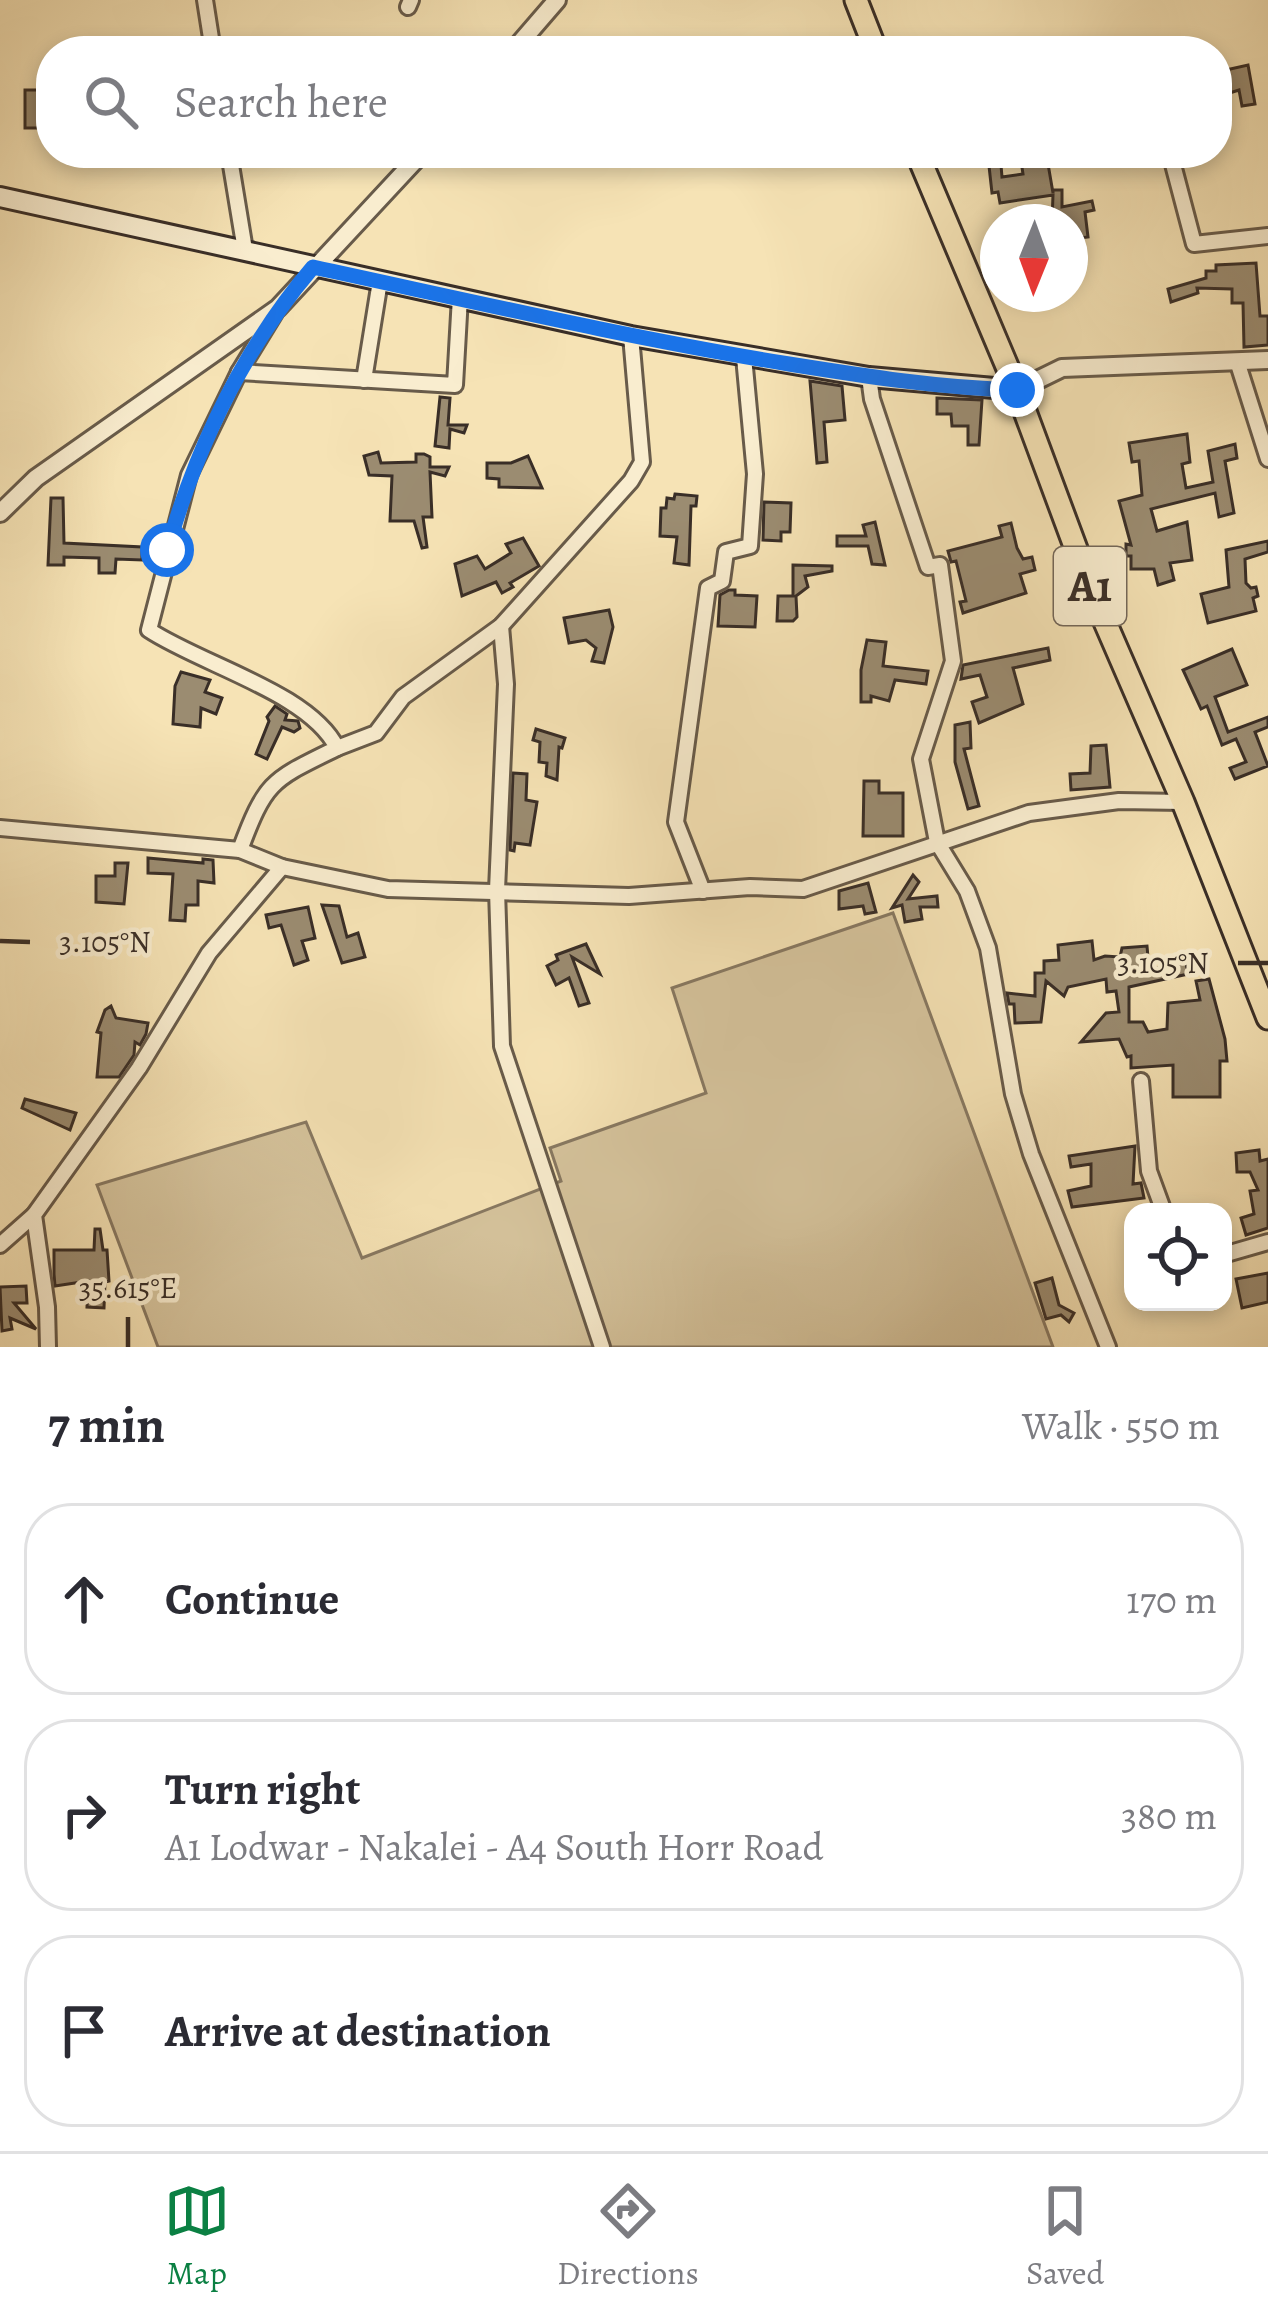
<!DOCTYPE html>
<meta charset="utf-8">
<style>
:root{--surface:#fff;--page:#f7f7f7;--text:#2b2b33;--muted:#7c7c81;--line:#e1e1e2;--accent:#0b8043}
body{margin:0;font-family:Alegreya,serif;background:var(--page);color:var(--text)}
.controls{position:absolute;right:36px;bottom:36px;display:grid;overflow:hidden;border-radius:24px;box-shadow:0 6px 18px #0003}
.controls button{width:108px;height:108px;display:grid;place-items:center;padding:0;border:0;border-bottom:3px solid var(--line);background:var(--surface);color:var(--text);font:60px sans-serif}
.compass{position:absolute;left:980px;top:204px;width:108px;height:108px;border-radius:50%;background:var(--surface);box-shadow:0 6px 18px #0003;rotate:181deg}
.stop{position:absolute;width:36px;height:36px;margin:-27px;border:9px solid #1a73e8;border-radius:50%;background:#fff}
.stop.end{background:#1a73e8;border-color:#fff;box-shadow:0 3px 12px #0008}
.list{margin:0;padding:0;list-style:none}
h2{display:flex;justify-content:space-between;align-items:center;height:156px;margin:0;padding:0 48px;font-size:51px}
h2 small{font-size:39px;font-weight:400;color:var(--muted)}
.list li{display:grid;grid-template-columns:78px 1fr auto;gap:36px;align-items:center;box-sizing:border-box;height:192px;margin:0 24px 24px;padding:0 24px;border:3px solid var(--line);border-radius:48px}
.list b{display:block;font-size:45px;white-space:nowrap}
.list p{margin:0;font-size:39px;white-space:nowrap;color:var(--muted)}
.list em{font-size:39px;font-style:normal;color:var(--muted)}
.icon{flex:none;width:66px;height:66px;fill:none;stroke:currentColor;stroke-width:2;stroke-linecap:round;stroke-linejoin:round}
.map{position:relative;flex:none;width:1268px;height:1347px;overflow:hidden}
.search{position:absolute;background:var(--surface);box-shadow:0 6px 18px #0003;left:36px;right:36px;top:36px;height:132px;display:flex;align-items:center;gap:30px;box-sizing:border-box;padding:0 42px;border-radius:48px;color:var(--muted);font-size:45px}
.sheet{height:804px;background:var(--surface)}
nav{display:flex;justify-content:space-around;align-items:center;box-sizing:border-box;height:168px;border-top:3px solid var(--line);background:var(--surface);font-size:33px;color:var(--muted)}
nav a{display:grid;justify-items:center;gap:6px}
nav .on{color:var(--accent)}
.map>svg:first-child{display:block}
</style>
<div class="map">
<svg width="1268" height="1347" viewBox="0 0 1268 1347">
<rect width="100%" height="100%" fill="#f6e3b5"/>
<filter id="stains"><feTurbulence type="fractalNoise" baseFrequency=".00167" numOctaves="4"/><feColorMatrix values="0 0 0 0 .2 0 0 0 0 .09 0 0 0 0 .02 0 0 0 .5 -.17"/></filter>
<radialGradient id="worn" r=".72"><stop offset=".6" stop-color="#630" stop-opacity="0"/><stop offset="1" stop-color="#630" stop-opacity=".3"/></radialGradient>
<polygon fill="#d6c49d" stroke="#887962" stroke-width="3" points="893,913 1053,1347 158,1347 97,1185 306,1122 362,1258 561,1181 550,1148 706,1093 672,988"/>
<g fill="#9b8c71" stroke="#392e27" stroke-width="3">
<polygon points="1248,65 1255,104 1242,106 1239,90 1217,97 1217,72"/>
<polygon points="25,90 51,90 51,103 41,103 42,128 25,128"/>
<polygon points="1047,158 1053,193 1053,190 1062,190 1062,207 1092,201 1094,210 1085,212 1088,237 1072,239 1070,221 1052,221 1053,195 1000,203 998,192 992,193 989,166 1001,165 1002,177 1023,174 1021,161"/>
<polygon points="1256,263 1260,316 1268,316 1268,345 1244,347 1243,303 1232,303 1232,289 1197,288 1198,293 1171,302 1168,289 1206,278 1206,271 1216,271 1216,265"/>
<polygon points="810,381 842,386 845,420 824,422 827,462 817,463"/>
<polygon points="440,397 450,398 448,425 467,425 464,433 450,429 449,448 435,446"/>
<polygon points="937,398 982,400 979,445 968,445 968,426 952,426 951,414 937,414"/>
<polygon points="1187,434 1190,462 1182,464 1186,488 1213,482 1208,451 1235,444 1237,458 1225,461 1234,513 1219,517 1215,493 1151,509 1157,531 1187,522 1192,560 1170,563 1174,580 1158,585 1154,569 1131,569 1131,556 1126,556 1126,544 1131,545 1119,501 1142,495 1139,461 1132,462 1129,443"/>
<polygon points="378,452 381,463 416,462 416,454 424,454 430,457 430,467 449,467 445,476 430,472 432,517 423,517 427,547 422,548 414,521 390,521 392,476 369,475 364,456"/>
<polygon points="528,456 542,488 499,487 499,479 487,478 487,463 511,463"/>
<polygon points="675,494 697,496 696,506 691,506 689,565 674,563 677,537 660,536 661,508 666,508 667,498 674,499"/>
<polygon points="51,498 63,498 64,543 142,547 142,560 116,559 115,573 99,573 99,558 64,557 64,565 48,565"/>
<polygon points="764,502 791,503 790,532 781,532 781,541 763,540"/>
<polygon points="875,522 885,565 872,564 868,546 837,546 837,536 866,536 863,525"/>
<polygon points="1011,523 1017,548 1023,559 1032,557 1035,570 1020,574 1026,593 963,613 960,602 966,601 956,561 951,562 948,551 1002,537 999,526"/>
<polygon points="523,538 539,566 510,583 513,587 502,593 496,582 462,596 455,564 477,556 485,569 511,553 506,544"/>
<polygon points="1268,541 1268,552 1245,559 1246,583 1251,588 1256,587 1258,596 1253,598 1256,611 1208,623 1201,594 1229,587 1226,550"/>
<polygon points="793,565 832,566 832,571 805,576 808,587 796,596 797,617 793,621 777,621 778,596 793,596"/>
<polygon points="729,590 735,590 735,595 757,596 755,627 718,626 720,595"/>
<polygon points="609,610 613,627 604,663 592,661 596,648 586,640 569,643 564,618"/>
<polygon points="867,640 886,642 883,666 928,671 926,684 895,680 889,701 871,696 871,702 861,702 861,670"/>
<polygon points="1048,648 1050,660 1013,668 1023,704 979,723 972,702 987,697 980,675 961,679 963,665"/>
<polygon points="1232,649 1247,685 1215,697 1228,732 1268,717 1268,727 1255,732 1268,766 1235,779 1230,768 1246,762 1236,739 1222,745 1207,706 1201,709 1183,670"/>
<polygon points="181,672 210,680 205,692 222,698 216,714 201,708 200,727 173,724 175,686"/>
<polygon points="275,706 287,714 285,720 298,721 300,728 294,732 282,727 267,759 256,754 269,721 267,717"/>
<polygon points="970,722 971,748 964,749 979,806 968,809 955,762 955,725"/>
<polygon points="536,729 565,738 562,748 559,747 557,780 546,776 547,763 539,762 540,742 533,740"/>
<polygon points="1106,745 1110,787 1071,790 1070,774 1090,773 1091,746"/>
<polygon points="513,773 527,774 526,800 537,802 530,845 515,843 514,851 510,850"/>
<polygon points="864,781 879,781 879,793 903,793 903,836 863,836"/>
<polygon points="148,858 203,863 203,859 213,860 214,883 198,881 198,905 186,905 185,921 170,920 173,874 148,873"/>
<polygon points="115,863 128,863 124,904 96,902 96,876 115,876"/>
<polygon points="913,875 919,882 908,899 937,896 938,907 920,907 922,919 905,922 902,905 892,908"/>
<polygon points="868,883 876,912 865,914 863,906 839,909 839,891"/>
<polygon points="322,905 339,906 347,937 358,933 365,957 342,963"/>
<polygon points="308,907 315,938 302,941 308,960 294,965 281,925 269,928 266,915"/>
<polygon points="1092,941 1094,960 1105,956 1120,957 1122,948 1147,946 1149,969 1186,963 1188,974 1129,987 1129,1022 1143,1022 1148,1032 1167,1029 1168,1003 1200,1000 1196,981 1209,979 1225,1039 1227,1061 1220,1061 1220,1097 1173,1097 1173,1065 1131,1068 1131,1056 1127,1057 1119,1039 1081,1042 1106,1013 1119,1012 1116,991 1107,992 1106,979 1068,987 1064,996 1046,981 1041,1022 1015,1023 1014,1004 1009,1004 1007,993 1035,996 1035,973 1044,973 1044,961 1059,960 1058,945"/>
<polygon points="586,944 600,974 572,957 589,1003 579,1006 569,978 556,985 547,966 558,960 556,955"/>
<polygon points="111,1006 116,1018 148,1023 146,1034 140,1045 135,1042 134,1055 119,1077 97,1077 101,1033 97,1032 105,1010"/>
<polygon points="25,1099 76,1113 70,1130 22,1108"/>
<polygon points="1135,1146 1133,1184 1141,1183 1144,1198 1072,1207 1068,1191 1091,1186 1091,1164 1071,1167 1069,1156"/>
<polygon points="1259,1150 1260,1161 1268,1159 1268,1228 1246,1235 1241,1218 1254,1214 1250,1191 1258,1190 1250,1172 1237,1172 1236,1153"/>
<polygon points="95,1229 100,1229 103,1250 107,1250 109,1281 105,1282 104,1308 87,1307 88,1281 55,1286 54,1274 54,1250 94,1250"/>
<polygon points="1268,1273 1268,1302 1242,1308 1236,1279"/>
<polygon points="1052,1278 1059,1305 1074,1313 1069,1322 1061,1315 1046,1319 1035,1283"/>
<polygon points="26,1286 27,1303 14,1303 36,1329 10,1318 12,1329 2,1331 0,1287"/>
</g>
<g fill="none" stroke-linecap="round" stroke-linejoin="round">
<g stroke="#685b4a" stroke-width="20">
<g id="minor">
<polyline points="205,0 213,51"/>
<polyline points="408,7 411,0"/>
<polyline points="229,153 245,250"/>
<polyline points="1170,153 1194,244 1268,236"/>
<polyline points="1237,361 1268,459"/>
<polyline points="239,372 455,385 460,297"/>
<polyline points="869,377 872,399 928,567 940,565 953,661 921,759 937,842 967,891 988,948 1013,1094 1031,1154 1108,1347"/>
<polyline points="364,380 380,281"/>
<polyline points="501,626 506,684 497,890 502,1046 602,1347"/>
<polyline points="337,748 376,733 403,697 501,626 631,481 642,462 631,336"/>
<polyline points="0,828 240,850 282,867 388,889 629,896 750,887 803,889 1029,813 1119,801 1183,802"/>
<path d="M240 850C266 780 272 780 337 748 310 693 202 665 149 630L189 475 239 372 275 313"/>
<polyline points="703,891 676,822 708,588 722,581 726,552 750,546 755,474 744,357"/>
<polyline points="1141,1081 1149,1171 1164,1212"/>
<polyline points="0,1245 34,1215"/>
<polyline points="1223,1255 1268,1242"/>
<polyline points="48,1347 47,1307 34,1215 139,1068 209,953 282,867"/>
</g>
</g>
<g stroke="#685b4a" stroke-width="22">
<g id="tertiary">
<polyline points="513,51 557,0"/>
<polyline points="1017,390 1062,368 1268,360"/>
<polyline points="0,513 36,478 278,308 422,153"/>
</g>
</g>
<g stroke="#392e27" stroke-width="24">
<polyline id="secondary" points="0,197 631,336 869,377 1017,390"/>
</g>
<g stroke="#392e27" stroke-width="27">
<g id="trunk">
<polyline points="856,0 876,51"/>
<polyline points="917,153 1017,390 1092,592 1183,802 1268,1018"/>
</g>
</g>
<use href="#minor" stroke="#f9edcf" stroke-width="14"/>
<use href="#tertiary" stroke="#f9edcf" stroke-width="16"/>
<use href="#secondary" stroke="#f9edcf" stroke-width="18"/>
<use href="#trunk" stroke="#f6e3b5" stroke-width="21"/>
</g>
<g fill="none" stroke-linecap="round" stroke-linejoin="round">
<path stroke="#1a73e8" stroke-width="15" d="M167 550C197 446 242 350 313 267 471 301 629 338 789 364 864 376 940 388 1017 390"/>
</g>
<path fill="none" stroke="#392e27" stroke-width="4.5" d="M0 941 30 942M1238 963H1268M128 1347V1317"/>
<g text-anchor="middle" dominant-baseline="central" stroke-width="9" stroke-linejoin="round" paint-order="stroke">
<rect fill="#f9edcf" stroke="#736759" stroke-width="3" x="1054" y="547" width="72" height="78" rx="9"/>
<g font-size="45" font-weight="bold" fill="#392e27">
<text x="1090" y="586">A1</text>
</g>
</g>
<g font-size="30" text-anchor="middle" fill="#392e27" stroke="#f9edcf" stroke-width="9" stroke-linejoin="round" paint-order="stroke">
<text x="105" y="952">3.105°N</text>
<text x="1163" y="973">3.105°N</text>
<text x="128" y="1298">35.615°E</text>
</g>
<rect width="100%" height="100%" filter="url(#stains)"/>
<rect width="100%" height="100%" fill="url(#worn)"/>
</svg>
<div class="controls">
<button><svg class="icon" aria-label="locate" viewBox="0 0 24 24"><circle cx="12" cy="12" r="6"/><path d="M12 2v4M12 18v4M2 12h4M18 12h4"/></svg></button>
</div>
<svg class="compass" viewBox="-18 -18 36 36"><path d="M0-13l5 13h-10z" fill="#e53935"/><path d="M0 13l5-13h-10z" fill="#7c7c81"/></svg>
<div class="stop" style="left:167px;top:550px"></div>
<div class="stop end" style="left:1017px;top:390px"></div>
<div class="search"><svg class="icon" aria-label="search" viewBox="0 0 24 24"><circle cx="10" cy="10" r="6"/><path d="M15 15l6 6"/></svg>Search here</div>
</div>
<section class="sheet">
<h2>7 min<small>Walk · 550 m</small></h2>
<ul class="list">
<li><svg class="icon" aria-label="ahead" viewBox="0 0 24 24"><path d="M12 20V5M6 11l6-6 6 6"/></svg><div><b>Continue</b></div><em>170 m</em></li>
<li><svg class="icon" aria-label="right" viewBox="0 0 24 24"><path d="M7 20v-9h11M14 6l5 5-5 5"/></svg><div><b>Turn right</b><p>A1 Lodwar - Nakalei - A4 South Horr Road</p></div><em>380 m</em></li>
<li><svg class="icon" aria-label="arrive" viewBox="0 0 24 24"><path d="M6 21V4h12l-3 4 3 4H6"/></svg><div><b>Arrive at destination</b></div></li>
</ul>
</section>
<nav>
<a class="on"><svg class="icon" aria-label="map" viewBox="0 0 24 24"><path d="M3 6l6-2 6 2 6-2v14l-6 2-6-2-6 2zM9 4v14M15 6v14"/></svg>Map</a>
<a><svg class="icon" aria-label="directions" viewBox="0 0 24 24"><path d="M12 3l9 9-9 9-9-9zM9 14v-3h6M13 9l2 2-2 2"/></svg>Directions</a>
<a><svg class="icon" aria-label="saved" viewBox="0 0 24 24"><path d="M7 4h10v16l-5-4-5 4z"/></svg>Saved</a>
</nav>
